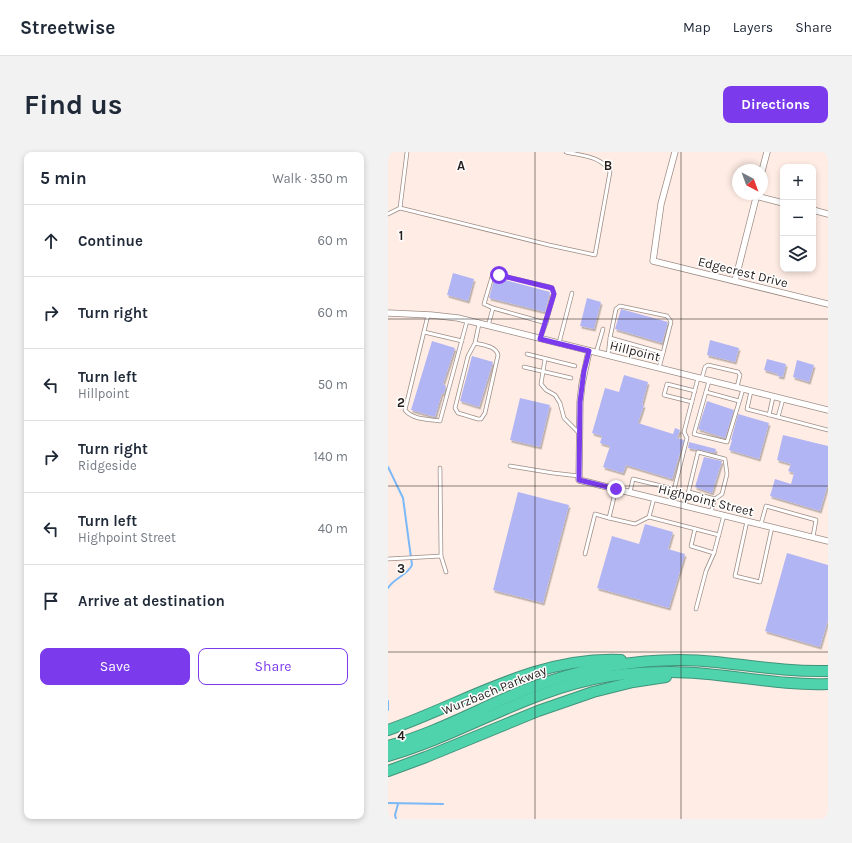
<!DOCTYPE html>
<meta charset="utf-8">
<style>
:root{--surface:#fff;--page:#f2f2f3;--text:#1f2937;--muted:#747a83;--line:#e0e1e3;--accent:#7c3aed}
body{margin:0;font-family:Karla,sans-serif;background:var(--page);color:var(--text)}
.controls{position:absolute;right:12px;top:12px;display:grid;overflow:hidden;border-radius:8px;box-shadow:0 2px 6px #0003}
.controls button{width:36px;height:36px;display:grid;place-items:center;padding:0;border:0;border-bottom:1px solid var(--line);background:var(--surface);color:var(--text);font:20px sans-serif}
.compass{position:absolute;left:344px;top:12px;width:36px;height:36px;border-radius:50%;background:var(--surface);box-shadow:0 2px 6px #0003;rotate:139deg}
.stop{position:absolute;width:12px;height:12px;margin:-9px;border:3px solid #7c3aed;border-radius:50%;background:#fff}
.stop.end{background:#7c3aed;border-color:#fff;box-shadow:0 1px 4px #0008}
.list{margin:0;padding:0;list-style:none}
h2{display:flex;justify-content:space-between;align-items:center;height:52px;margin:0;padding:0 16px;font-size:17px}
h2 small{font-size:13px;font-weight:400;color:var(--muted)}
.list li{display:grid;grid-template-columns:26px 1fr auto;gap:12px;align-items:center;box-sizing:border-box;height:72px;padding:0 16px;border-top:1px solid var(--line)}
.list b{display:block;font-size:15px;white-space:nowrap}
.list p{margin:0;font-size:13px;white-space:nowrap;color:var(--muted)}
.list em{font-size:13px;font-style:normal;color:var(--muted)}
.actions{display:flex;gap:8px;padding:12px 16px}
.actions a{flex:1;padding:9px 0;border:1px solid var(--accent);border-radius:8px;text-align:center;font-size:14px;color:var(--accent)}
.actions .main{background:var(--accent);color:#fff}
.icon{flex:none;width:22px;height:22px;fill:none;stroke:currentColor;stroke-width:2;stroke-linecap:round;stroke-linejoin:round}
.map{position:relative;flex:none;width:440px;height:667px;overflow:hidden;border-radius:8px}
header{display:flex;align-items:center;gap:24px;box-sizing:border-box;height:56px;padding:0 20px;background:var(--surface);border-bottom:1px solid var(--line)}
header strong{font-size:19px}
nav{display:flex;gap:22px;margin-inline-start:auto;font-size:14px}
.intro{display:flex;align-items:center;justify-content:space-between;box-sizing:border-box;height:96px;padding:0 24px}
h1{margin:0;font-size:28px}
.button{padding:10px 18px;border-radius:8px;background:var(--accent);color:#fff;font-size:14px;font-weight:700}
main{display:flex;gap:24px;padding:0 24px}
aside{flex:1;background:var(--surface);border-radius:8px;box-shadow:0 2px 6px #0003}
.map>svg:first-child{display:block}
</style>
<header>
<strong>Streetwise</strong>
<nav><a>Map</a><a>Layers</a><a>Share</a></nav>
</header>
<div class="intro"><h1>Find us</h1><a class="button">Directions</a></div>
<main>
<aside>
<h2>5 min<small>Walk · 350 m</small></h2>
<ul class="list">
<li><svg class="icon" aria-label="ahead" viewBox="0 0 24 24"><path d="M12 20V5M6 11l6-6 6 6"/></svg><div><b>Continue</b></div><em>60 m</em></li>
<li><svg class="icon" aria-label="right" viewBox="0 0 24 24"><path d="M7 20v-9h11M14 6l5 5-5 5"/></svg><div><b>Turn right</b></div><em>60 m</em></li>
<li><svg class="icon" aria-label="left" viewBox="0 0 24 24"><path d="M17 20v-9H6M10 6l-5 5 5 5"/></svg><div><b>Turn left</b><p>Hillpoint</p></div><em>50 m</em></li>
<li><svg class="icon" aria-label="right" viewBox="0 0 24 24"><path d="M7 20v-9h11M14 6l5 5-5 5"/></svg><div><b>Turn right</b><p>Ridgeside</p></div><em>140 m</em></li>
<li><svg class="icon" aria-label="left" viewBox="0 0 24 24"><path d="M17 20v-9H6M10 6l-5 5 5 5"/></svg><div><b>Turn left</b><p>Highpoint Street</p></div><em>40 m</em></li>
<li><svg class="icon" aria-label="arrive" viewBox="0 0 24 24"><path d="M6 21V4h12l-3 4 3 4H6"/></svg><div><b>Arrive at destination</b></div></li>
</ul>
<div class="actions"><a class="main">Save</a><a>Share</a></div>
</aside>
<div class="map">
<svg width="440" height="667" viewBox="0 0 440 667">
<defs>
<filter id="shadow"><feDropShadow dx="1.5" dy="2.5" stdDeviation="0" flood-color="#0004"/></filter>
</defs>
<rect width="100%" height="100%" fill="#ffede5"/>
<g fill="none" stroke-linecap="round" stroke-linejoin="round">
<g stroke="#7bb8f7" stroke-width="2">
<path d="M0 315 15 346 24 413C20 423 6 426 0 436"/>
<polyline points="0,549 0,558"/>
<polyline points="0,651 55,652"/>
<polyline points="8,667 7,663 10,652"/>
</g>
</g>
<g fill="#b2b5f4" filter="url(#shadow)">
<polygon points="65,121 86,127 80,149 59,143"/>
<polygon points="110,126 162,140 157,160 101,146 106,127"/>
<polygon points="199,146 213,150 206,177 192,174"/>
<polygon points="233,157 280,170 274,191 227,177"/>
<polygon points="322,188 351,196 347,210 319,203"/>
<polygon points="44,189 67,196 55,232 58,234 56,242 54,241 47,265 23,258"/>
<polygon points="84,204 105,210 91,255 72,249"/>
<polygon points="379,207 398,212 395,225 389,224 390,222 376,218"/>
<polygon points="409,208 426,213 421,230 405,225"/>
<polygon points="236,223 260,230 254,253 256,253 250,271 285,282 287,276 292,278 289,286 296,288 284,327 238,313 235,321 215,315 222,294 212,291 214,284 204,281 217,236 231,240"/>
<polygon points="132,246 162,253 152,295 122,288"/>
<polygon points="319,249 346,258 337,286 310,277"/>
<polygon points="350,262 381,271 371,307 341,298 344,288 343,288"/>
<polygon points="395,283 440,294 440,332 432,359 382,344 387,327 403,332 406,321 400,319 403,312 389,308"/>
<polygon points="301,290 328,297 327,301 300,296"/>
<polygon points="316,305 334,309 324,341 307,335"/>
<polygon points="130,340 181,353 155,451 105,438"/>
<polygon points="257,372 285,380 280,397 297,402 281,456 209,436 224,384 251,392"/>
<polygon points="399,401 440,413 440,468 432,495 377,479"/>
</g>
<g fill="none" stroke-linecap="round" stroke-linejoin="round">
<g stroke="#9d8d86" stroke-width="4.5">
<g id="service">
<polyline points="12,56 19,0"/>
<path d="M0 62 12 56 161 93 207 103 222 20C214 4 194 4 178 0"/>
<polyline points="105,156 96,152 104,125 111,123 162,135 164,136 166,142 158,171"/>
<path d="M40 163 17 258C25 268 40 267 52 269L79 169"/>
<polyline points="100,174 105,156 158,171 152,187"/>
<polyline points="36,180 74,189"/>
<polyline points="222,186 228,157 232,154 279,164 282,168 283,170 275,201"/>
<path d="M87 191C95 193 108 194 110 203L97 261 93 267H90L70 261 67 256 80 204 87 191 91 172"/>
<polyline points="171,191 184,141"/>
<polyline points="208,201 215,177"/>
<polyline points="139,202 187,214"/>
<polyline points="220,204 222,186 275,201 271,216"/>
<polyline points="157,207 153,232 158,238 167,243 172,251 176,266 191,281"/>
<polyline points="136,215 183,226"/>
<polyline points="314,226 317,215 320,213 350,220 352,223 349,235"/>
<polyline points="321,229 306,282 339,290 355,237"/>
<polyline points="363,239 359,257 390,265 395,247"/>
<polyline points="318,240 351,249"/>
<polyline points="304,250 276,243 279,232 307,239"/>
<polyline points="381,263 385,245"/>
<polyline points="390,265 440,278"/>
<polyline points="122,314 165,321 191,324"/>
<polyline points="52,316 53,404"/>
<polyline points="228,337 221,366 247,372 261,365 266,346"/>
<polyline points="242,340 245,327 286,337"/>
<polyline points="301,340 327,347"/>
<polyline points="283,350 299,286 296,280 310,226"/>
<polyline points="297,354 310,300 337,307 339,322 334,342 327,347 323,360"/>
<polyline points="261,365 331,383"/>
<polyline points="359,369 347,424 372,430 384,375"/>
<polyline points="373,372 378,354 428,368 425,385"/>
<polyline points="307,377 303,394 326,401"/>
<polyline points="197,402 207,362 221,366"/>
<polyline points="0,407 53,404 58,420"/>
<polyline points="308,457 318,419 326,401 336,363"/>
</g>
</g>
<g stroke="#9d8d86" stroke-width="7">
<g id="minor">
<polyline points="287,0 273,52 265,109 440,152"/>
<polyline points="374,19 379,0"/>
<polyline points="368,44 395,51"/>
<polyline points="425,58 440,62"/>
<polyline points="347,129 369,42"/>
<polyline points="0,161 43,163 70,166 440,258"/>
<polyline points="201,199 194,232 192,250 191,328 440,389"/>
</g>
</g>
<g stroke="#41947b" stroke-width="12">
<g id="motorway">
<path d="M0 578C77 551 149 504 233 508"/>
<path d="M0 594C48 581 92 556 137 538 164 527 194 519 222 514 257 508 293 506 328 510 365 514 402 520 440 519"/>
<path d="M0 604C76 582 143 536 222 524 242 521 263 520 283 520 335 520 388 534 440 532"/>
<polyline points="0,619 38,605 150,559 205,540 245,530 278,525"/>
</g>
</g>
<use href="#service" stroke="#fff" stroke-width="3"/>
<use href="#minor" stroke="#fff" stroke-width="5.5"/>
<use href="#motorway" stroke="#4fd3ad" stroke-width="10"/>
</g>
<g fill="none" stroke-linecap="round" stroke-linejoin="round">
<polyline stroke="#7c3aed" stroke-width="5" points="111,123 164,136 166,142 152,187 201,199 196,219 192,250 191,328 228,337"/>
</g>
<path fill="none" stroke="#261f1d" stroke-width="1" stroke-opacity="0.55" d="M147 0V667M293 0V667M0 167H440M0 334H440M0 500H440"/>
<g text-anchor="middle" dominant-baseline="central" stroke-width="3" stroke-linejoin="round" paint-order="stroke">
<g font-size="13" fill="#261f1d" stroke="#fff">
<text transform="translate(355 120) rotate(14)">Edgecrest Drive</text>
<text transform="translate(247 199) rotate(14)">Hillpoint</text>
<text transform="translate(318 348) rotate(14)">Highpoint Street</text>
<text transform="translate(106 538) rotate(-22)">Wurzbach Parkway</text>
</g>
</g>
<g font-size="13" text-anchor="middle" font-weight="bold" fill="#261f1d" stroke="#fff" stroke-width="3" stroke-linejoin="round" paint-order="stroke">
<text x="73" y="18">A</text>
<text x="220" y="18">B</text>
<text x="13" y="88">1</text>
<text x="13" y="255">2</text>
<text x="13" y="421">3</text>
<text x="13" y="588">4</text>
</g>
</svg>
<div class="controls">
<button>+</button>
<button>−</button>
<button><svg class="icon" aria-label="layers" viewBox="0 0 24 24"><path d="M12 4l9 5-9 5-9-5zM3 14l9 5 9-5"/></svg></button>
</div>
<svg class="compass" viewBox="-18 -18 36 36"><path d="M0-13l5 13h-10z" fill="#e53935"/><path d="M0 13l5-13h-10z" fill="#747a83"/></svg>
<div class="stop" style="left:111px;top:123px"></div>
<div class="stop end" style="left:228px;top:337px"></div>
</div>
</main>
